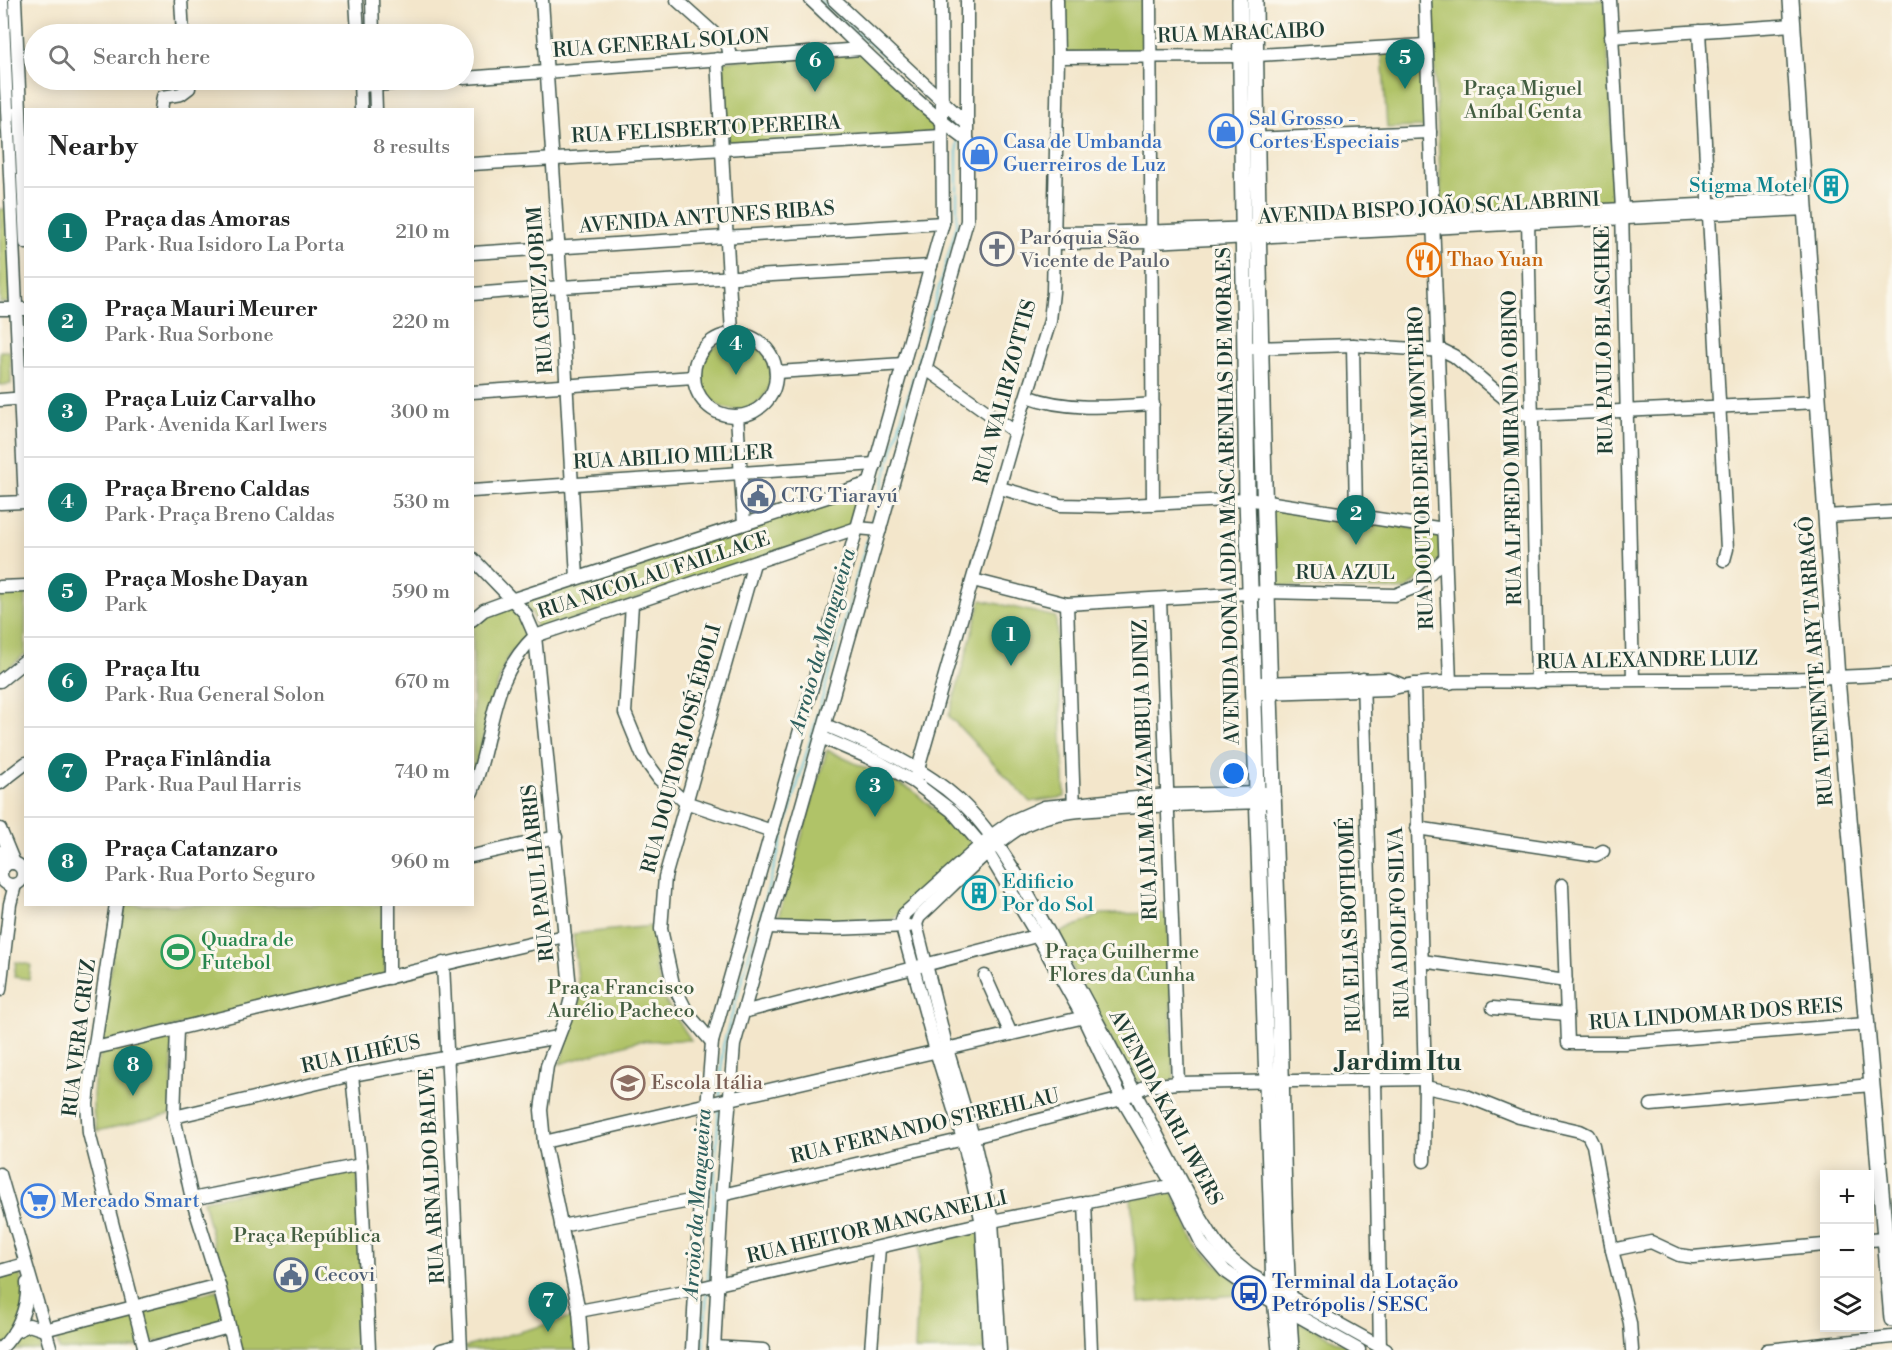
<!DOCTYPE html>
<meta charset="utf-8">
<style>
:root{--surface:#fff;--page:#f2f2f2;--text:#222;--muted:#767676;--line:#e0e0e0;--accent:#0f766e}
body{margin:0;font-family:"Libre Bodoni",serif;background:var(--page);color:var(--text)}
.controls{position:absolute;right:18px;bottom:18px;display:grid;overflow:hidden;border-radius:0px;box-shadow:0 3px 15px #0003}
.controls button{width:54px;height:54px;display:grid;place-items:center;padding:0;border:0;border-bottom:2px solid var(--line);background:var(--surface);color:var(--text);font:30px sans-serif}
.you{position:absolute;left:1234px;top:774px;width:21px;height:21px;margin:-15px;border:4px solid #fff;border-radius:50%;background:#1a73e8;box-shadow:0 0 0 9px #1a73e833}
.badge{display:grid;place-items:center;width:39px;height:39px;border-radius:50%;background:var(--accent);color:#fff;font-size:20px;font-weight:700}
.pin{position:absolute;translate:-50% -50px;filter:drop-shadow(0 2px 3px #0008)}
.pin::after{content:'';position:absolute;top:32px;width:21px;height:18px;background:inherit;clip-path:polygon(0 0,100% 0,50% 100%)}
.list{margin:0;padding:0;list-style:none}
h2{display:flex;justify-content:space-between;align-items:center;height:78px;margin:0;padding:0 24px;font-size:26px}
h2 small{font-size:20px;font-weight:400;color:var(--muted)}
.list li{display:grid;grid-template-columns:39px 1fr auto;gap:18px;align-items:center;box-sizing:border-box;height:90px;padding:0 24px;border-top:2px solid var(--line)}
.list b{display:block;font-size:22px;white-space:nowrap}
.list p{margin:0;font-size:20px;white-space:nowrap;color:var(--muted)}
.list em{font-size:20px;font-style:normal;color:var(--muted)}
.icon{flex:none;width:33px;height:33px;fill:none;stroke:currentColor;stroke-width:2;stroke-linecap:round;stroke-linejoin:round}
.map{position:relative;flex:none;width:1892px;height:1350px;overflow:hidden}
.search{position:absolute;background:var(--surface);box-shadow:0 3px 15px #0003;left:24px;top:24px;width:450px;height:66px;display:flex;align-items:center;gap:15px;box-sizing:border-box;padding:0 21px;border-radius:33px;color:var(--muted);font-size:22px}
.panel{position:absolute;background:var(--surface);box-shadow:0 3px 15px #0003;left:24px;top:108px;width:450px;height:798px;border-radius:0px}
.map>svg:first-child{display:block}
</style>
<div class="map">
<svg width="1892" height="1350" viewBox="0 0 1892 1350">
<rect width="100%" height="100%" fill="#fbf7ec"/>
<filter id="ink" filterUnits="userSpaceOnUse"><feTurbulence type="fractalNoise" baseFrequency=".0167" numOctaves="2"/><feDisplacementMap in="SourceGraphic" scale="12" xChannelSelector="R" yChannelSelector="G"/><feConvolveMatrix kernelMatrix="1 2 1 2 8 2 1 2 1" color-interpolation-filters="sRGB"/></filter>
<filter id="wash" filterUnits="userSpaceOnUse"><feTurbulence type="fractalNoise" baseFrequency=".008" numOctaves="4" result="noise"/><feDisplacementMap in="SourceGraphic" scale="24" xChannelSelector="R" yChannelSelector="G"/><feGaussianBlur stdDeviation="1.35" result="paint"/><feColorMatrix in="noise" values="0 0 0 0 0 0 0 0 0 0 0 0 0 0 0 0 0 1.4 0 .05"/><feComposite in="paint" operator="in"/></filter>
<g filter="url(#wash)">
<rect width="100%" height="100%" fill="#f3e6cb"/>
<g fill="#b0c367" stroke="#68804e" stroke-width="1.5">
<polygon points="1061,0 1147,0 1147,54 1061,53"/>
<polygon points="1431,0 1605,0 1616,202 1442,212"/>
<polygon points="1423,51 1428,127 1387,128 1382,52"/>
<polygon points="861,54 941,123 942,133 728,145 723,61"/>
<polygon points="0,209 7,209 14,302 0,303"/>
<circle cx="736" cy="375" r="35"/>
<polygon points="0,351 10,351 11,384 0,385"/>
<polygon points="864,489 854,526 537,632 533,615 519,599"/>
<polygon points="1269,506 1443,533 1444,556 1406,590 1270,586"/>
<polygon points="26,589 25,654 0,676 0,590"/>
<polygon points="981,600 1056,617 1065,797 1030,802 949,716"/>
<polygon points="511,605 523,624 525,638 507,658 493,698 473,779 473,624 479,616"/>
<polygon points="827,750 912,790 974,844 891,921 778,918"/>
<polygon points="124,905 385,905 385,975 100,1045 119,908"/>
<polygon points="1167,913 1174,1080 1133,1081 1055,935 1102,914"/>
<polygon points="652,926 656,969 665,1001 691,1040 638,1041 560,1064 580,997 573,934"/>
<polygon points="16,962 31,965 29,979 14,977"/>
<path d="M172 1034V1114L97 1131C89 1104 93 1078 101 1052Z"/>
<polygon points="358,1172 363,1350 239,1350 203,1200"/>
<polygon points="1172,1193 1198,1247 1250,1294 1139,1303 1131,1198"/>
<polygon points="980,1232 986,1350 915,1350 920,1245"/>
<polygon points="19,1272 41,1350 0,1350 0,1277"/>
<polygon points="217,1290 226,1324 123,1350 59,1350 54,1330"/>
<polygon points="574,1317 577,1350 466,1350 465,1347"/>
<polygon points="1294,1318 1354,1350 1295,1350"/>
</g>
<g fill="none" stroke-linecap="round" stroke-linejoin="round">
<g stroke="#5fc7dc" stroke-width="2">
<polyline points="820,0 930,97"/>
<polyline points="871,525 957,225 957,138"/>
<polyline points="720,1096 723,1046 869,534"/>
<polyline points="708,1281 719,1107"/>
<polyline points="703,1350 707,1290"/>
</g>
</g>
</g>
<g filter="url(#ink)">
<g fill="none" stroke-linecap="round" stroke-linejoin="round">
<g stroke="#3f564b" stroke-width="15">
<g id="minor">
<polyline points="15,0 26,243"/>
<polyline points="181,0 183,34"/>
<polyline points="356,0 358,34"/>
<polyline points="372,0 373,34"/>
<polyline points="542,0 561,287 577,578"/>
<polyline points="677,0 728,46 730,58"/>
<path d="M811 0C862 48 911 100 968 141"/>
<polyline points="834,0 967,124"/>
<polyline points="1150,0 1153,504"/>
<polyline points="1425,0 1450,683"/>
<polyline points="1610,0 1622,209 1633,679"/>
<polyline points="1699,31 1727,549 1724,560"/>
<polyline points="1611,37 1793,25"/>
<polyline points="1058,57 1240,56 1426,45"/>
<polyline points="717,59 732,334"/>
<polyline points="464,78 861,49"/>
<polyline points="360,80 361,110"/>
<polyline points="375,80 376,110"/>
<polyline points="360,86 443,80"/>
<polyline points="161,110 163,97 181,94 189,88 188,80"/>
<polyline points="1248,139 1430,132"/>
<polyline points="472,164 942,136"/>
<polyline points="1528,218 1537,682"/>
<path d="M1054 233C1305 231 1555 210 1805 200"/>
<polyline points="1054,243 1152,242 1806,209"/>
<polyline points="472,253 943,223"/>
<polyline points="472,294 561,287 931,266"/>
<polyline points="0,309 26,309"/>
<circle cx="735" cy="375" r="41"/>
<polyline points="1353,345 1356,514"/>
<polyline points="1251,348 1353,345 1444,351 1454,356 1522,413 1532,415 1819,402"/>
<polyline points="925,368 1015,432"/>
<polyline points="777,372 904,364"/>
<polyline points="472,392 694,377"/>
<path d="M1027 396C1066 411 1111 407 1153 404"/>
<polyline points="0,400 26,398"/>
<polyline points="737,416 744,523"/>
<polyline points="1000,488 1060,505 1109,506 1247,499 1444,529"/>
<polyline points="472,491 876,464"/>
<polyline points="0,503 25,502 2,0"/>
<polyline points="1826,516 1892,512"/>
<polyline points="472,558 525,613 535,636 571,998 566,1017 547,1066 541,1110 544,1142 579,1311 582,1350"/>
<polyline points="973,580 1067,604 1266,592 1395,595 1416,587 1445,558"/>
<polyline points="0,587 26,586"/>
<polyline points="1160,599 1178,1083"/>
<polyline points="632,604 625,713 643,757 659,779 685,802 772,831"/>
<polyline points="1067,604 1074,810"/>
<polyline points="472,620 484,610 514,599 870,483"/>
<polyline points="1363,679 1375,1080 1380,1350"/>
<polyline points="0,681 26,660"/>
<polyline points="1261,683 1388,679 1402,685"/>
<polyline points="1414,684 1425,1079 1424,1161"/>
<path d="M1261 693 1389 689C1431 678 1493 683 1538 681 1656 679 1774 682 1892 674"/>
<path d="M825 725C872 745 920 765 959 800 1002 839 1033 904 1061 955 1110 1043 1155 1132 1202 1220L1215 1241 1227 1256 1249 1274 1386 1350"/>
<polyline points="821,737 879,762 914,782 952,811 988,853 1037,935 1083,1017 1122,1099 1173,1185 1202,1244 1225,1271 1252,1290 1359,1350"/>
<polyline points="916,776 1015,432 1050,321 1053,292 1058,57 1057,0"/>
<polyline points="0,783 26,763"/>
<path d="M472 792C495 735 487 682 535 636L857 528 880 530"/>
<polyline points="1417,828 1596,855 1603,851"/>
<polyline points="0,829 14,863"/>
<polyline points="0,852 4,867"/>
<polyline points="472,856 556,837"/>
<circle cx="12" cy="874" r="11"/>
<polyline points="1562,885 1568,1043 1625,1043 1866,1024"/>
<polyline points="116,904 90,1078 87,1104 89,1133 145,1350"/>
<polyline points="389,904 389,978"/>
<polyline points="916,924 947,1049 973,1137 992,1221 1000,1350"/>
<path d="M916 924 919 917C950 889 984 851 1018 829 1049 810 1085 811 1120 808 1168 805 1217 803 1266 802"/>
<polyline points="767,927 833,929 909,926"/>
<polyline points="1422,961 1566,981"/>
<polyline points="443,963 461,1350"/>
<polyline points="985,976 1011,1034"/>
<polyline points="0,990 10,904 15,885"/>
<polyline points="1493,1008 1567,1014"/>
<polyline points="743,1012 1044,934"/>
<polyline points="177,1029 174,1117 192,1199 219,1285 235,1350"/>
<polyline points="712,1042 688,1014 673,984 661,929 665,877 754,563"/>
<path d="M95 1048C252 1012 408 971 565 936"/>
<polyline points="352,1075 361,1165 369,1350"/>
<polyline points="1425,1087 1464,1095 1519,1117 1580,1131 1588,1135 1593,1145 1612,1250 1630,1323 1632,1350"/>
<polyline points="1651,1105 1871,1085"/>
<polyline points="174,1117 352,1075 558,1037"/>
<polyline points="544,1142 1089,1016"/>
<polyline points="0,1174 51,1350"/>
<polyline points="722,1195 973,1137 1122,1099 1146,1086 1178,1083 1425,1079"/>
<polyline points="192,1199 361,1165"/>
<polyline points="1085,1202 1091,1350"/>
<polyline points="561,1226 700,1199"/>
<polyline points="1870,1240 1884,1239"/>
<polyline points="1612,1250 1651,1242 1679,1255 1693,1257 1824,1245"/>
<polyline points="0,1271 25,1264"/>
<polyline points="579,1311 696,1289 992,1221 1180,1184"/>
<polyline points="44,1330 219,1285"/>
<polyline points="14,1332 29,1325 44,1330"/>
<polyline points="714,1347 763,1350"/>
<path d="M0 1349C17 1334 29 1306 27 1283"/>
<polyline points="143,1350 229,1327"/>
<polyline points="441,1350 460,1345"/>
<polyline points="692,1350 700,1199 712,1042 943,223 941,0"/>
<polyline points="714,1350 722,1195 734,1045 967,221 967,0"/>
<polyline points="871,1350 879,1248"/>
<polyline points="989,1350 982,1223 963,1139 936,1051 903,931 902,920 904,914 991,836 1012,821 1044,807 1167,795 1266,793"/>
<polyline points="1767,1350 1892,1337"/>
</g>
</g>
<g stroke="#3f564b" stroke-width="18">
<g id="major">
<polyline points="1240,0 1247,499 1274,1288 1280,1350"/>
<path d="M1255 0C1258 312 1267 624 1278 936 1282 1074 1282 1212 1291 1350"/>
<polyline points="1791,0 1837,678 1892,1319"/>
</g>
</g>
<use href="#minor" stroke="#fff" stroke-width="12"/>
<use href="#major" stroke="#fff" stroke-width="15"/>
</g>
</g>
<defs>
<g id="shop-ring" transform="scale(1.725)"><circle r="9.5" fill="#fbf7ec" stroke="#3f7fe0" stroke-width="1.5"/><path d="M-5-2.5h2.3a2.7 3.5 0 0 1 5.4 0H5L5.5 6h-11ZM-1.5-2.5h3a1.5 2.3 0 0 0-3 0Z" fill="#3f7fe0"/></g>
<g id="building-ring" transform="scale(1.725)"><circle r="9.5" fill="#fbf7ec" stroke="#0f9aa8" stroke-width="1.5"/><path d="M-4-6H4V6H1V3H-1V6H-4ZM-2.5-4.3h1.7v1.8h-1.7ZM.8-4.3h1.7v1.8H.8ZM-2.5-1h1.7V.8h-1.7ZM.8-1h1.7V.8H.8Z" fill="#0f9aa8"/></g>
<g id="church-ring" transform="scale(1.725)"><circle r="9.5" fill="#fbf7ec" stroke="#6b7280" stroke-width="1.5"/><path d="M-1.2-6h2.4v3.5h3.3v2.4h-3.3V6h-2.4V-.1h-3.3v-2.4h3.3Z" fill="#6b7280"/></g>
<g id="restaurant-ring" transform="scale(1.725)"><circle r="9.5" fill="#fbf7ec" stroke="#e8710a" stroke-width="1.5"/><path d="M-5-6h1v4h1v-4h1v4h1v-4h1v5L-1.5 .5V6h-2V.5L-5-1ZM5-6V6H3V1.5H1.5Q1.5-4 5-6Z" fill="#e8710a"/></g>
<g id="civic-ring" transform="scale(1.725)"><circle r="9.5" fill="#fbf7ec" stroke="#5c6f8a" stroke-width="1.5"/><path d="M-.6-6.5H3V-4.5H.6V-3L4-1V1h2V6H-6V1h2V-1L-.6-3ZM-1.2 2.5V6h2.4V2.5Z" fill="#5c6f8a"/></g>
<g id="stadium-ring" transform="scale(1.725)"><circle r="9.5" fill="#fbf7ec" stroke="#2e9e5b" stroke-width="1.5"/><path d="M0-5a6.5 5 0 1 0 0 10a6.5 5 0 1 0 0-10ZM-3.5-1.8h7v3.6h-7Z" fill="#2e9e5b"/></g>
<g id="school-ring" transform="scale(1.725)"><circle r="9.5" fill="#fbf7ec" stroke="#8d6e63" stroke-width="1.5"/><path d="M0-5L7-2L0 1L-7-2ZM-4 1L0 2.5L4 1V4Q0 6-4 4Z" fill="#8d6e63"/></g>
<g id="supermarket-ring" transform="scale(1.725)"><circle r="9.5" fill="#fbf7ec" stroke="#3f7fe0" stroke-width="1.5"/><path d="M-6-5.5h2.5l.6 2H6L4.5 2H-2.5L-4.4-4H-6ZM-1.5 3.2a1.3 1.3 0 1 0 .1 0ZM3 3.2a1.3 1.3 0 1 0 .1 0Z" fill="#3f7fe0"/></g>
<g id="bus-ring" transform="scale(1.725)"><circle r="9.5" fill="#fbf7ec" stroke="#1a4fb4" stroke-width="1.5"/><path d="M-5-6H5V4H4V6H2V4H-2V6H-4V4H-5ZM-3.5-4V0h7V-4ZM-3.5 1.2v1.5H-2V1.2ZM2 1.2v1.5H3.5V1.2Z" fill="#1a4fb4"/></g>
</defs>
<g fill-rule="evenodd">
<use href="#shop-ring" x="1226" y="131"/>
<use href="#shop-ring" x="980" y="154"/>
<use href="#building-ring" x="1831" y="186"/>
<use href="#church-ring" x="997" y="249"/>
<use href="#restaurant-ring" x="1424" y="260"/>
<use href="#civic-ring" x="758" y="496"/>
<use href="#building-ring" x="979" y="893"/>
<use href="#stadium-ring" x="178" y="952"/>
<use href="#school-ring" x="628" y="1083"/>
<use href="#supermarket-ring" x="38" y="1201"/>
<use href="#civic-ring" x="291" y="1275"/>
<use href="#bus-ring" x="1249" y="1293"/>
</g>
<g text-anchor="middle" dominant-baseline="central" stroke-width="6" stroke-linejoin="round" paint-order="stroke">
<g font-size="20" fill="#1f3d34" stroke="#fbf7ec">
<text transform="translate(1241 34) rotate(-2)">RUA MARACAIBO</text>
<text transform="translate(661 44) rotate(-4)">RUA GENERAL SOLON</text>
<text transform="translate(706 130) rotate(-3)">RUA FELISBERTO PEREIRA</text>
<text transform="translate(1429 209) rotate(-3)">AVENIDA BISPO JOÃO SCALABRINI</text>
<text transform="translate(707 218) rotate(-4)">AVENIDA ANTUNES RIBAS</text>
<text transform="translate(541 290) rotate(-94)">RUA CRUZ JOBIM</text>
<text transform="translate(1605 340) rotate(-91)">RUA PAULO BLASCHKE</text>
<text transform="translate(1006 392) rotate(-75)">RUA WALIR ZOTTIS</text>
<text transform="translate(1513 448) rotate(-91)">RUA ALFREDO MIRANDA OBINO</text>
<text transform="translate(673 458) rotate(-3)">RUA ABILIO MILLER</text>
<text transform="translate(1422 468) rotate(-92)">RUA DOUTOR DERLY MONTEIRO</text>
<text transform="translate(1229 496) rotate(-91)">AVENIDA DONA ADDA MASCARENHAS DE MORAES</text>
<text x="1345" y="573">RUA AZUL</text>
<text transform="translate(654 576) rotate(-18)">RUA NICOLAU FAILLACE</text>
<text transform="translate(1647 661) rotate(-1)">RUA ALEXANDRE LUIZ</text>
<text transform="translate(1817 661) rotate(-94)">RUA TENENTE ARY TARRAGÔ</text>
<text transform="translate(682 749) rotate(-75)">RUA DOUTOR JOSÉ ÉBOLI</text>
<text transform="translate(1146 770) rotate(-92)">RUA JALMAR AZAMBUJA DINIZ</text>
<text transform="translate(539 873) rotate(-96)">RUA PAUL HARRIS</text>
<text transform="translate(1400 923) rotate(-92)">RUA ADOLFO SILVA</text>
<text transform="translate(1351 925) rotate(-92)">RUA ELIAS BOTHOMÉ</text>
<text transform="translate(1716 1015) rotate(-4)">RUA LINDOMAR DOS REIS</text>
<text transform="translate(80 1038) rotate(-83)">RUA VERA CRUZ</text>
<text transform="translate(361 1055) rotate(-12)">RUA ILHÉUS</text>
<text transform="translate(1165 1108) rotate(62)">AVENIDA KARL IWERS</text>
<text transform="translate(925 1127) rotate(-13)">RUA FERNANDO STREHLAU</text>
<text transform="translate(433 1176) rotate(-93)">RUA ARNALDO BALVE</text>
<text transform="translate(877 1228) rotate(-13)">RUA HEITOR MANGANELLI</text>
</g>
<g font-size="20" fill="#435e41" stroke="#fbf7ec">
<text x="1523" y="89">Praça Miguel<tspan x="1523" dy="23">Aníbal Genta</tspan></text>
<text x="1122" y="952">Praça Guilherme<tspan x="1122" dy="23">Flores da Cunha</tspan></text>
<text x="621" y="988">Praça Francisco<tspan x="621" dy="23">Aurélio Pacheco</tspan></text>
<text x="307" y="1236">Praça República</text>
</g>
<g font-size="20" fill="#366cbe" stroke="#fbf7ec" text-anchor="start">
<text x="1249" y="119">Sal Grosso -<tspan x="1249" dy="23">Cortes Especiais</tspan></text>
<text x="1003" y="142">Casa de Umbanda<tspan x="1003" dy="23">Guerreiros de Luz</tspan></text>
<text x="61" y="1201">Mercado Smart</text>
</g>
<g font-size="20" fill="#0d838f" stroke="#fbf7ec" text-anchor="end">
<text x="1808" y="186">Stigma Motel</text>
<text x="1002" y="882" text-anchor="start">Edificio<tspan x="1002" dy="23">Por do Sol</tspan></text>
</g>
<g font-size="20" fill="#5b616d" stroke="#fbf7ec" text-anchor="start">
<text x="1020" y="238">Paróquia São<tspan x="1020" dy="23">Vicente de Paulo</tspan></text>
</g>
<g font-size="20" fill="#c56008" stroke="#fbf7ec" text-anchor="start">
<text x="1447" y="260">Thao Yuan</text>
</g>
<g font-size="20" fill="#4e5e75" stroke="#fbf7ec" text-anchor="start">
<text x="781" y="496">CTG Tiarayú</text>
<text x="314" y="1275">Cecovi</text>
</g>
<g font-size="20" fill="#27864d" stroke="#fbf7ec" text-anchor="start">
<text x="201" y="940">Quadra de<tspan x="201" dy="23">Futebol</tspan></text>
</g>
<g font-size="20" fill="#785e54" stroke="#fbf7ec" text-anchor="start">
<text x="651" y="1083">Escola Itália</text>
</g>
<g font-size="20" fill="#164399" stroke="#fbf7ec" text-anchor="start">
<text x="1272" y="1282">Terminal da Lotação<tspan x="1272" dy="23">Petrópolis / SESC</tspan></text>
</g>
<g font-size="21" font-style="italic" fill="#2f605e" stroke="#fbf7ec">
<text transform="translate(823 641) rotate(-74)">Arroio da Mangueira</text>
<text transform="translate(698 1204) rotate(-86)">Arroio da Mangueira</text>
</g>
<g font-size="26" font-weight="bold" fill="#1f3d34" stroke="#fbf7ec">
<text x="1399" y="1062">Jardim Itu</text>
</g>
</g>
</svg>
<div class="controls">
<button>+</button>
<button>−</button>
<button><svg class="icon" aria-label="layers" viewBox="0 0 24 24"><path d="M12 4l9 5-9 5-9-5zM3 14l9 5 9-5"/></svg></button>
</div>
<div class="you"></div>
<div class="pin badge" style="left:1011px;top:666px">1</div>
<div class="pin badge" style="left:1356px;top:545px">2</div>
<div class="pin badge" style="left:875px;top:817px">3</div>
<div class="pin badge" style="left:736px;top:375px">4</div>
<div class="pin badge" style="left:1405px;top:89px">5</div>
<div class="pin badge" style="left:815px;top:92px">6</div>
<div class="pin badge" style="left:548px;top:1332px">7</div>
<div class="pin badge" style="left:133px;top:1096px">8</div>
<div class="search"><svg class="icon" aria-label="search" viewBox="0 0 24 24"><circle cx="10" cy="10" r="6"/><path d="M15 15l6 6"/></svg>Search here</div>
<section class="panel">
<h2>Nearby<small>8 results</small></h2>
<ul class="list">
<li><span class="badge">1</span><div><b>Praça das Amoras</b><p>Park · Rua Isidoro La Porta</p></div><em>210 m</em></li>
<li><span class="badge">2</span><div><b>Praça Mauri Meurer</b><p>Park · Rua Sorbone</p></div><em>220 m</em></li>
<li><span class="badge">3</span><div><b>Praça Luiz Carvalho</b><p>Park · Avenida Karl Iwers</p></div><em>300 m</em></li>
<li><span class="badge">4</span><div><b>Praça Breno Caldas</b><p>Park · Praça Breno Caldas</p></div><em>530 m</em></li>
<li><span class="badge">5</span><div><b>Praça Moshe Dayan</b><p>Park</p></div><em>590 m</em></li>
<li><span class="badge">6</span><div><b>Praça Itu</b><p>Park · Rua General Solon</p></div><em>670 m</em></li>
<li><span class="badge">7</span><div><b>Praça Finlândia</b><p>Park · Rua Paul Harris</p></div><em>740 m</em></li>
<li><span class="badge">8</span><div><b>Praça Catanzaro</b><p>Park · Rua Porto Seguro</p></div><em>960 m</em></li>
</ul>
</section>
</div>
